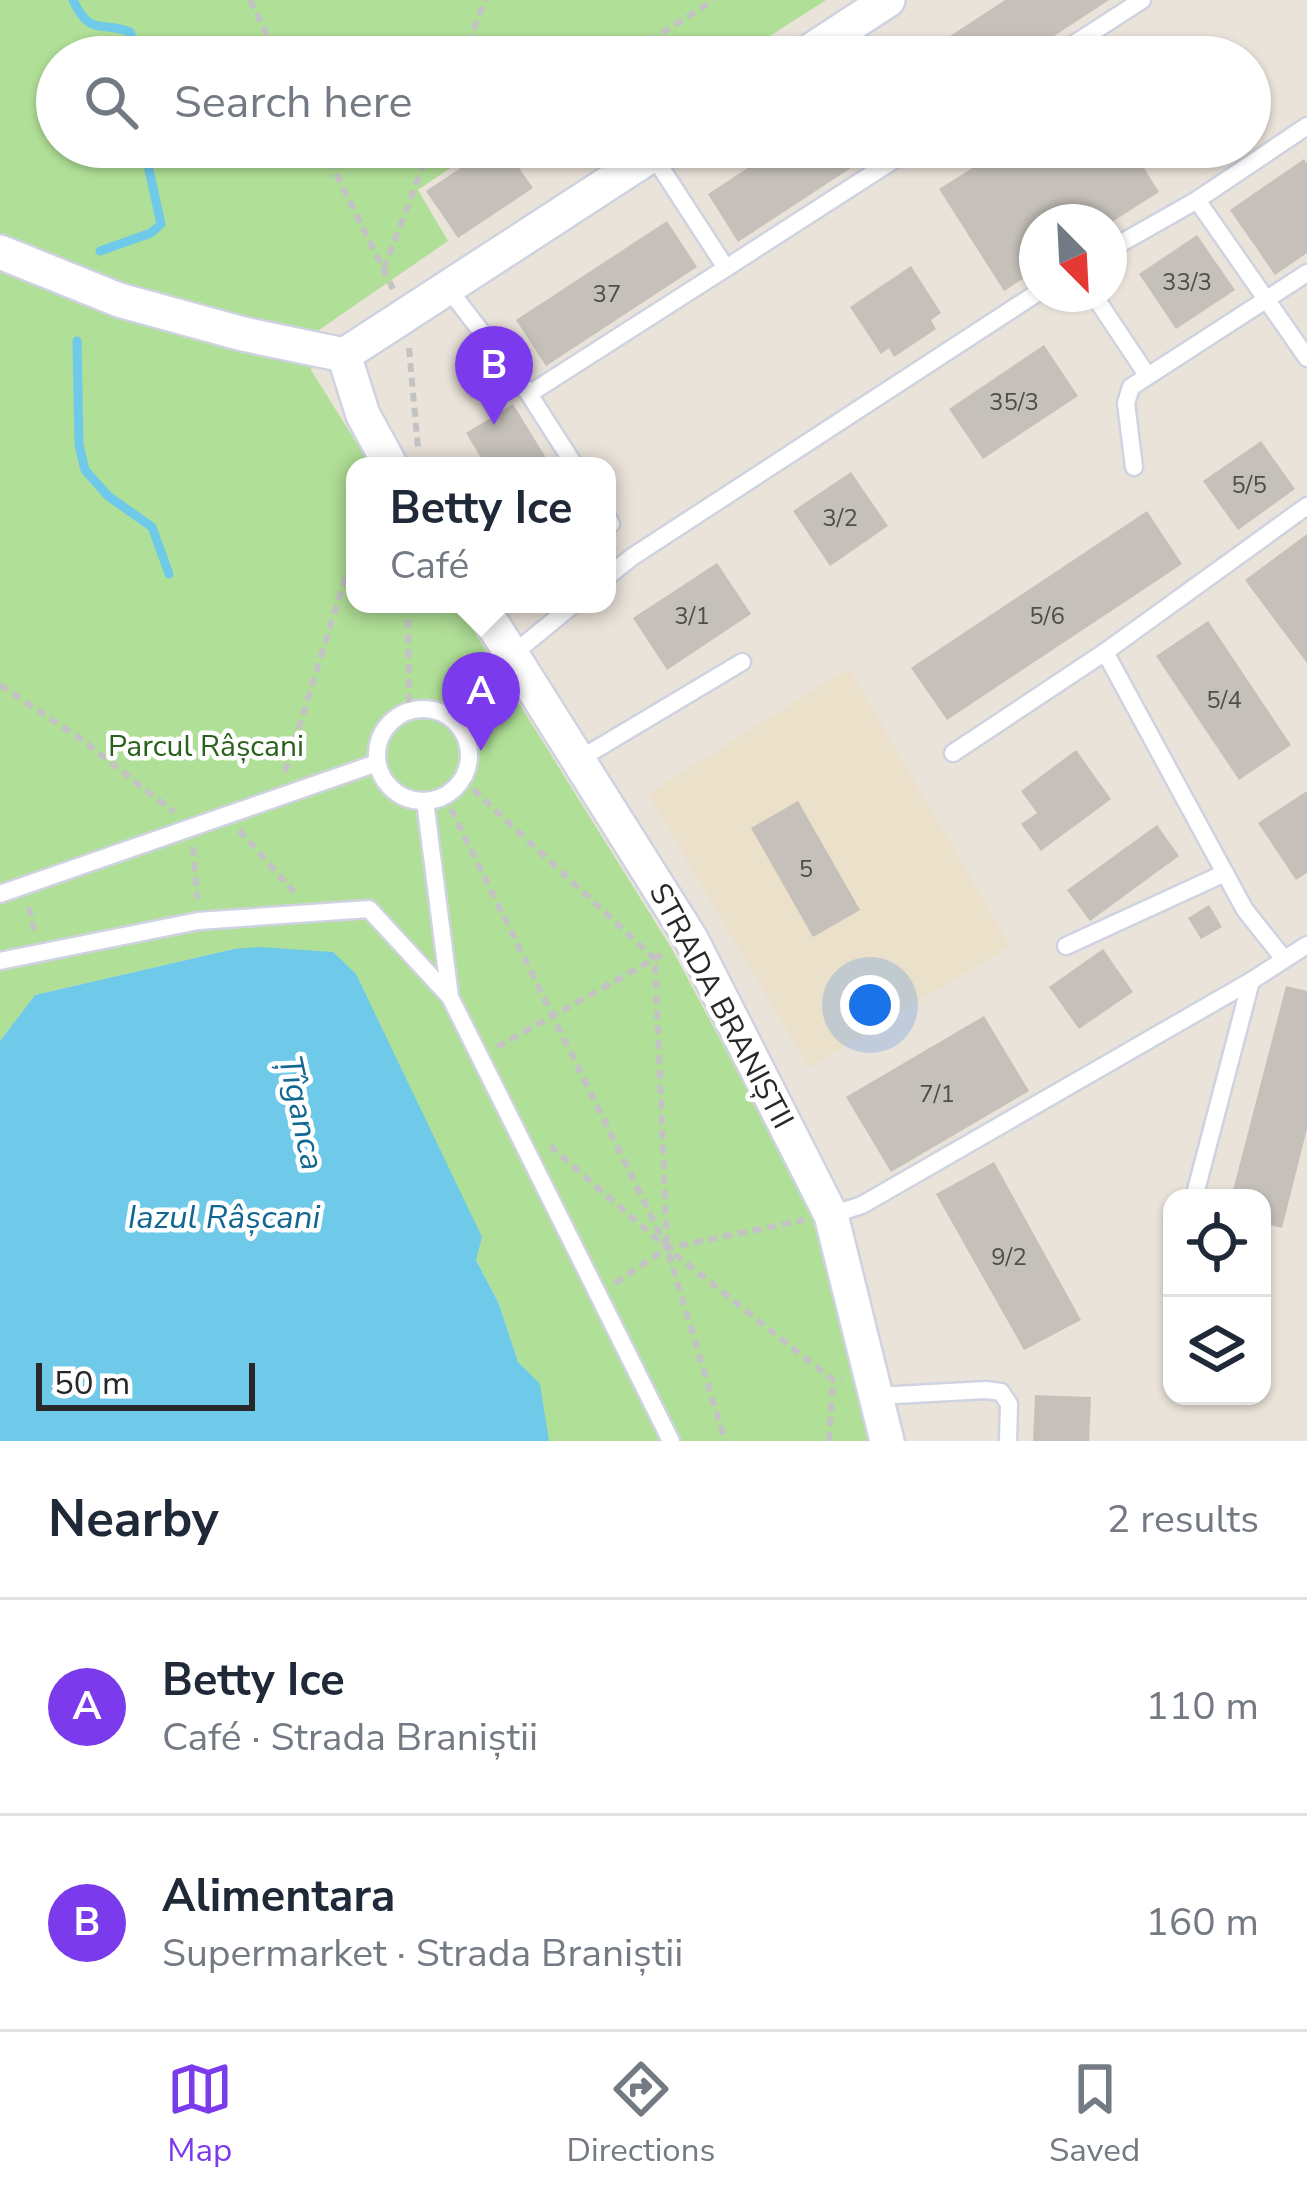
<!DOCTYPE html>
<meta charset="utf-8">
<style>
:root{--surface:#fff;--page:#f6f6f7;--text:#1f2937;--muted:#747a83;--line:#e0e1e3;--accent:#7c3aed}
body{margin:0;font-family:"Nunito Sans",sans-serif;background:var(--page);color:var(--text)}
.controls{position:absolute;right:36px;bottom:36px;display:grid;overflow:hidden;border-radius:24px;box-shadow:0 3px 9px #0004}
.controls button{width:108px;height:108px;display:grid;place-items:center;padding:0;border:0;border-bottom:3px solid var(--line);background:var(--surface);color:var(--text);font:60px sans-serif}
.compass{position:absolute;left:1019px;top:204px;width:108px;height:108px;border-radius:50%;background:var(--surface);box-shadow:0 3px 9px #0004;rotate:156deg}
.scale{position:absolute;left:36px;bottom:30px;width:219px;box-sizing:border-box;padding-left:12px;border:6px solid #282828;border-top:0;font-size:33px;line-height:42px;white-space:nowrap;color:#282828;-webkit-text-stroke:9px #fff;paint-order:stroke}
.you{position:absolute;left:870px;top:1005px;width:42px;height:42px;margin:-30px;border:9px solid #fff;border-radius:50%;background:#1a73e8;box-shadow:0 0 0 18px #1a73e833}
.badge{display:grid;place-items:center;width:78px;height:78px;border-radius:50%;background:var(--accent);color:#fff;font-size:39px;font-weight:700}
.pin{position:absolute;translate:-50% -99px;filter:drop-shadow(0 3px 6px #0008)}
.pin::after{content:'';position:absolute;top:63px;width:42px;height:36px;background:inherit;clip-path:polygon(0 0,100% 0,50% 100%)}
.popup{position:absolute;left:346px;top:457px;width:270px;height:156px;box-sizing:border-box;display:grid;place-content:center;border-radius:24px;background:var(--surface);filter:drop-shadow(0 3px 9px #0005);font-size:39px;white-space:nowrap;color:var(--muted)}
.popup b{font-size:45px;color:var(--text)}
.popup::after{content:'';position:absolute;left:50%;top:100%;margin-left:-24px;border:24px solid transparent;border-top-color:var(--surface)}
.list{margin:0;padding:0;list-style:none}
h2{display:flex;justify-content:space-between;align-items:center;height:156px;margin:0;padding:0 48px;font-size:51px}
h2 small{font-size:39px;font-weight:400;color:var(--muted)}
.list li{display:grid;grid-template-columns:78px 1fr auto;gap:36px;align-items:center;box-sizing:border-box;height:216px;padding:0 48px;border-top:3px solid var(--line)}
.list b{display:block;font-size:45px;white-space:nowrap}
.list p{margin:0;font-size:39px;white-space:nowrap;color:var(--muted)}
.list em{font-size:39px;font-style:normal;color:var(--muted)}
.icon{flex:none;width:66px;height:66px;fill:none;stroke:currentColor;stroke-width:2;stroke-linecap:round;stroke-linejoin:round}
.map{position:relative;flex:none;width:1307px;height:1441px;overflow:hidden}
.search{position:absolute;background:var(--surface);box-shadow:0 3px 9px #0004;left:36px;right:36px;top:36px;height:132px;display:flex;align-items:center;gap:30px;box-sizing:border-box;padding:0 42px;border-radius:66px;color:var(--muted);font-size:45px}
.sheet{height:588px;background:var(--surface)}
nav{display:flex;justify-content:space-around;align-items:center;box-sizing:border-box;height:168px;border-top:3px solid var(--line);background:var(--surface);font-size:33px;color:var(--muted)}
nav a{display:grid;justify-items:center;gap:6px}
nav .on{color:var(--accent)}
.map>svg:first-child{display:block}
</style>
<div class="map">
<svg width="1307" height="1441" viewBox="0 0 1307 1441">
<rect width="100%" height="100%" fill="#eae3da"/>
<polygon fill="#ebe0c9" points="849,668 1010,946 809,1068 648,794"/>
<polygon fill="#b0df97" points="0,0 826,0 737,57 57,57 57,147 481,147 418,190 448,241 319,330 311,370 371,466 355,466 355,604 457,604 672,949 808,1205 825,1253 868,1441 546,1441 540,1385 518,1362 499,1304 476,1260 234,949 35,995 0,1041"/>
<polygon fill="#6fcae9" points="261,947 333,952 356,974 482,1237 476,1260 499,1304 518,1362 540,1384 549,1441 0,1441 0,1041 35,995 234,949"/>
<g fill="none" stroke-linecap="round" stroke-linejoin="round">
<g stroke="#6fcae9" stroke-width="9">
<path d="M73 0C90 37 102 21 130 32L140 57"/>
<polyline points="100,251 151,233 161,224 144,147"/>
<polyline points="77,341 79,445 85,470 108,496 152,527 169,574"/>
</g>
</g>
<g fill="#c5c0b9">
<polygon points="1005,0 1109,0 1022,57 918,57"/>
<polygon points="1217,42 1226,57 1195,57"/>
<polygon points="492,147 550,147 519,168 533,188 458,238 426,191"/>
<polygon points="780,147 883,147 738,242 708,194"/>
<polygon points="1006,147 1131,147 1159,192 1109,224 1037,222 1037,270 1004,291 939,189"/>
<polygon points="1304,159 1307,163 1307,253 1275,275 1230,210"/>
<polygon points="667,221 697,267 546,366 516,320"/>
<polygon points="1197,235 1235,290 1176,329 1139,274"/>
<polygon points="911,266 941,313 931,320 936,329 894,357 889,348 881,354 850,307"/>
<polygon points="1044,345 1078,396 983,459 949,409"/>
<polygon points="513,404 551,466 486,466 466,433"/>
<polygon points="1261,441 1295,489 1238,530 1203,481"/>
<polygon points="851,472 888,526 830,566 793,511"/>
<polygon points="1147,511 1182,564 947,720 911,668"/>
<polygon points="1307,534 1307,663 1245,580"/>
<polygon points="717,563 751,614 667,670 633,618"/>
<polygon points="1208,621 1291,745 1239,780 1156,656"/>
<polygon points="1076,750 1111,799 1041,851 1021,824 1037,813 1021,791"/>
<polygon points="1307,791 1307,873 1296,880 1258,823"/>
<polygon points="798,801 860,910 813,937 751,828"/>
<polygon points="1157,825 1179,856 1090,921 1067,890"/>
<polygon points="1209,905 1222,927 1201,939 1188,918"/>
<polygon points="1103,949 1133,992 1079,1029 1049,987"/>
<polygon points="1286,986 1307,991 1307,1129 1282,1228 1262,1223 1262,1198 1231,1198"/>
<polygon points="984,1016 1029,1091 891,1172 846,1097"/>
<polygon points="994,1162 1081,1320 1024,1350 936,1194"/>
<polygon points="1035,1395 1091,1397 1089,1441 1033,1441"/>
</g>
<g fill="none" stroke-linecap="round" stroke-linejoin="round">
<g stroke="#cfd3e1" stroke-width="21">
<g id="service">
<polyline points="1054,57 1142,0"/>
<polyline points="1197,200 1307,358"/>
<polyline points="1109,250 1197,200 1307,126"/>
<polyline points="726,268 914,147"/>
<polyline points="447,287 529,394 575,466"/>
<polyline points="1093,294 1147,375"/>
<polyline points="529,394 726,268 652,154"/>
<polyline points="1134,467 1126,403 1131,387 1307,273"/>
<polyline points="607,517 611,524"/>
<polyline points="607,577 632,557 1037,293"/>
<polyline points="1105,652 1245,910 1284,959"/>
<polyline points="513,654 574,604"/>
<circle cx="423" cy="755" r="46"/>
<polyline points="953,753 1105,652 1307,506"/>
<polyline points="578,760 742,662"/>
<polyline points="425,801 450,997"/>
<polyline points="0,894 377,763"/>
<polyline points="1066,946 1225,873"/>
<polyline points="0,961 198,921 369,909 450,997 671,1441"/>
<polyline points="1194,1198 1251,981"/>
<polyline points="831,1215 862,1205 1251,981 1307,945"/>
<polyline points="877,1396 986,1390 1001,1392 1009,1404 1008,1441"/>
</g>
</g>
<g stroke="#cfd3e1" stroke-width="38">
<g id="minor">
<polyline points="801,57 888,0"/>
<polyline points="0,252 119,300 243,334 344,355"/>
<polyline points="344,355 664,147"/>
<polyline points="344,355 363,415 391,466"/>
<polyline points="480,604 691,939 831,1215 887,1441"/>
</g>
</g>
<g stroke="#c3c3c3" stroke-width="6" stroke-dasharray="9 6" stroke-linecap="butt">
<polyline points="250,0 278,57"/>
<polyline points="463,57 485,0"/>
<polyline points="624,57 714,0"/>
<polyline points="654,57 655,37"/>
<polyline points="323,147 393,289"/>
<polyline points="384,269 430,147"/>
<polyline points="409,348 418,448"/>
<polyline points="408,604 409,710"/>
<polyline points="0,685 81,739 174,812"/>
<polyline points="465,736 497,682"/>
<polyline points="285,772 355,546"/>
<polyline points="462,779 655,959 667,1245"/>
<polyline points="451,809 667,1248 725,1441"/>
<polyline points="239,830 294,892"/>
<polyline points="193,847 197,899"/>
<polyline points="29,907 35,935"/>
<polyline points="497,1047 663,954"/>
<polyline points="550,1146 667,1248 833,1380 842,1378"/>
<polyline points="615,1283 667,1248 804,1220"/>
<polyline points="829,1441 833,1380"/>
</g>
<use href="#service" stroke="#fff" stroke-width="16"/>
<use href="#minor" stroke="#fff" stroke-width="33"/>
</g>
<g text-anchor="middle" dominant-baseline="central" stroke-width="9" stroke-linejoin="round" paint-order="stroke">
<g font-size="24" fill="#4f4e4c">
<text x="1187" y="282">33/3</text>
<text x="607" y="294">37</text>
<text x="1014" y="402">35/3</text>
<text x="1249" y="485">5/5</text>
<text x="840" y="518">3/2</text>
<text x="692" y="616">3/1</text>
<text x="1047" y="616">5/6</text>
<text x="1224" y="700">5/4</text>
<text x="806" y="869">5</text>
<text x="937" y="1094">7/1</text>
<text x="1009" y="1257">9/2</text>
</g>
<g font-size="30" fill="#2b611c" stroke="#fff">
<text x="206" y="746">Parcul Râșcani</text>
</g>
<g font-size="30" fill="#282828" stroke="#fff">
<text transform="translate(721 1006) rotate(62)">STRADA BRANIȘTII</text>
</g>
<g font-size="33" font-style="italic" fill="#126792" stroke="#fff">
<text transform="translate(301 1113) rotate(78)">Țîganca</text>
<text x="224" y="1217">Iazul Râșcani</text>
</g>
</g>
</svg>
<div class="controls">
<button><svg class="icon" aria-label="locate" viewBox="0 0 24 24"><circle cx="12" cy="12" r="6"/><path d="M12 2v4M12 18v4M2 12h4M18 12h4"/></svg></button>
<button><svg class="icon" aria-label="layers" viewBox="0 0 24 24"><path d="M12 4l9 5-9 5-9-5zM3 14l9 5 9-5"/></svg></button>
</div>
<svg class="compass" viewBox="-18 -18 36 36"><path d="M0-13l5 13h-10z" fill="#e53935"/><path d="M0 13l5-13h-10z" fill="#747a83"/></svg>
<div class="scale">50 m</div>
<div class="you"></div>
<div class="pin badge" style="left:481px;top:751px">A</div>
<div class="popup"><b>Betty Ice</b>Café</div>
<div class="pin badge" style="left:494px;top:425px">B</div>
<div class="search"><svg class="icon" aria-label="search" viewBox="0 0 24 24"><circle cx="10" cy="10" r="6"/><path d="M15 15l6 6"/></svg>Search here</div>
</div>
<section class="sheet">
<h2>Nearby<small>2 results</small></h2>
<ul class="list">
<li><span class="badge">A</span><div><b>Betty Ice</b><p>Café · Strada Braniștii</p></div><em>110 m</em></li>
<li><span class="badge">B</span><div><b>Alimentara</b><p>Supermarket · Strada Braniștii</p></div><em>160 m</em></li>
</ul>
</section>
<nav>
<a class="on"><svg class="icon" aria-label="map" viewBox="0 0 24 24"><path d="M3 6l6-2 6 2 6-2v14l-6 2-6-2-6 2zM9 4v14M15 6v14"/></svg>Map</a>
<a><svg class="icon" aria-label="directions" viewBox="0 0 24 24"><path d="M12 3l9 9-9 9-9-9zM9 14v-3h6M13 9l2 2-2 2"/></svg>Directions</a>
<a><svg class="icon" aria-label="saved" viewBox="0 0 24 24"><path d="M7 4h10v16l-5-4-5 4z"/></svg>Saved</a>
</nav>
